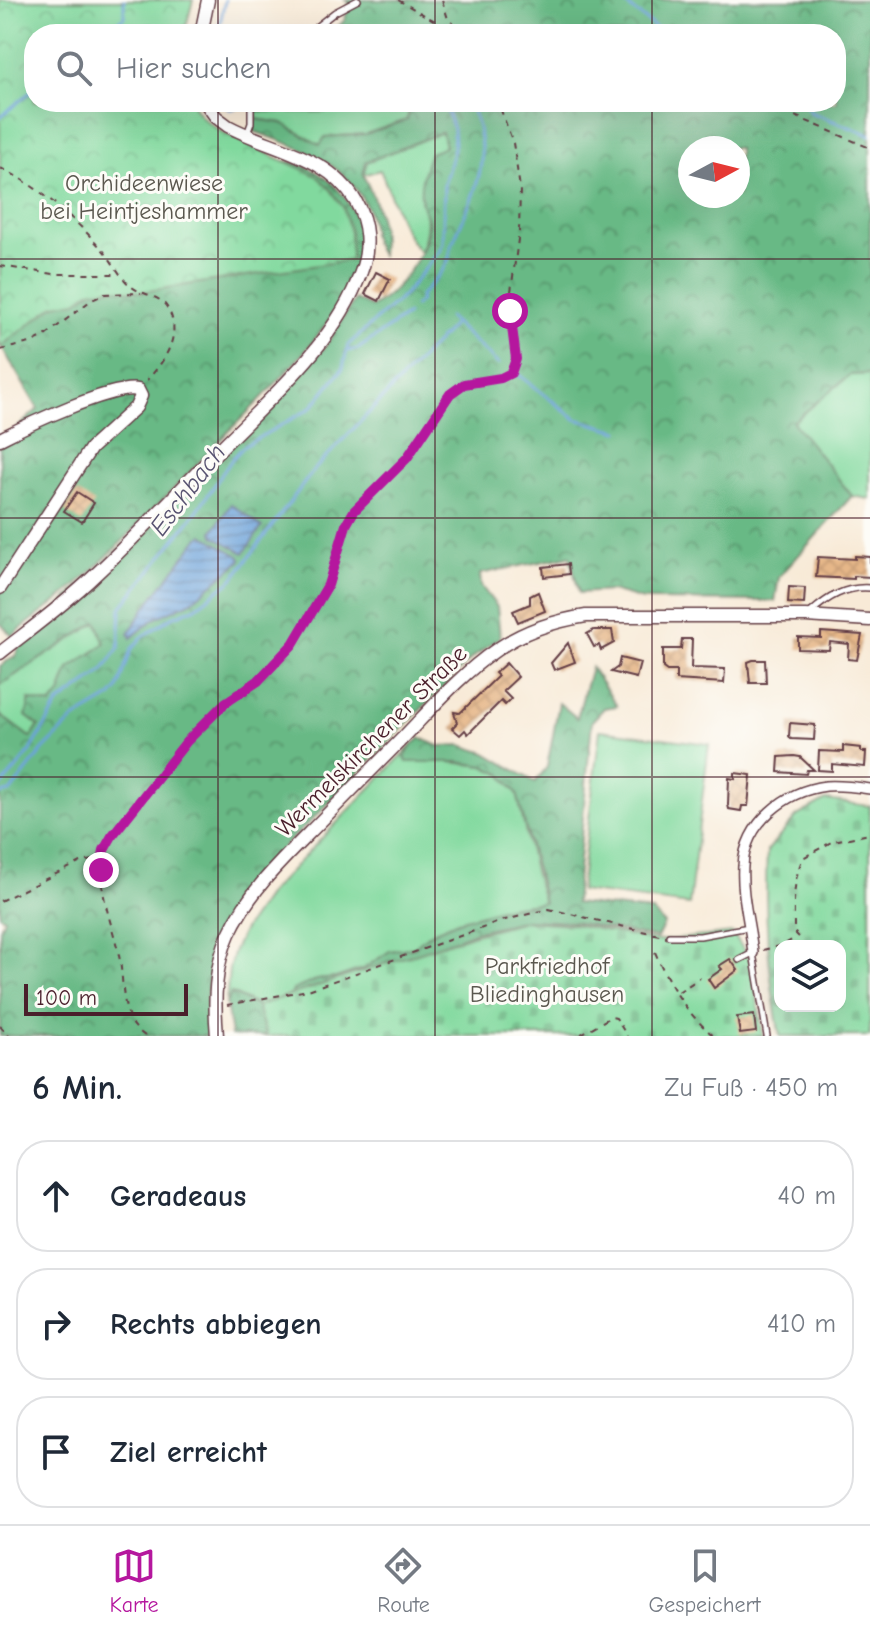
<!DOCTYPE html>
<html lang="de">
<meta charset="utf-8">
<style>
:root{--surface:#fff;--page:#f2f2f3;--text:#1f2937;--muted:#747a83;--line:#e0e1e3;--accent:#b5179e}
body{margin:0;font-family:"Comic Neue",sans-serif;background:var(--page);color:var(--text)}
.controls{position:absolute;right:24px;bottom:24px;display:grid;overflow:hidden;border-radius:16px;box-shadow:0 8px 32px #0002}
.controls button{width:72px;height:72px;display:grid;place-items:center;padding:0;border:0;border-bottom:2px solid var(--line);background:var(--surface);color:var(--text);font:40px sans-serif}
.compass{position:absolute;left:678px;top:136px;width:72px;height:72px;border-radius:50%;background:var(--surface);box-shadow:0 8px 32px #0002;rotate:83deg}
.scale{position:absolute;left:24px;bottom:20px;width:164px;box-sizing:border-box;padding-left:8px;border:4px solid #4a1f2b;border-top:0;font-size:22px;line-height:28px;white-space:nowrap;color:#4a1f2b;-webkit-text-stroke:6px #fdfcf7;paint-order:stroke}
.stop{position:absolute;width:24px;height:24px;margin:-18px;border:6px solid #b5179e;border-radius:50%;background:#fff}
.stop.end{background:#b5179e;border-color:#fff;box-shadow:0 2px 8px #0008}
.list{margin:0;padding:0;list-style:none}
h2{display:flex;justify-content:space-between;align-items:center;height:104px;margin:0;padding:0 32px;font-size:34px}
h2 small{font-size:26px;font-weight:400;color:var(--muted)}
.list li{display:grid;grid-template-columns:52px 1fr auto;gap:24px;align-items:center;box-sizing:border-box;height:112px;margin:0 16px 16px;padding:0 16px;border:2px solid var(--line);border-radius:32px}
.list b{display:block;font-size:30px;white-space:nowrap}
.list em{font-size:26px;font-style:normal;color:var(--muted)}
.icon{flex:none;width:44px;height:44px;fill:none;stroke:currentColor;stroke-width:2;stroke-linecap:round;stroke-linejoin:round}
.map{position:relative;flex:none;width:870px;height:1036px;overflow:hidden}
.search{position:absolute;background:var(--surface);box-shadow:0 8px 32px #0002;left:24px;right:24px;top:24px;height:88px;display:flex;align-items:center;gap:20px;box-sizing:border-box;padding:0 28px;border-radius:32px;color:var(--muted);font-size:30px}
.sheet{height:488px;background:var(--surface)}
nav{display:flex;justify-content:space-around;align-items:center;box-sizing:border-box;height:112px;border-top:2px solid var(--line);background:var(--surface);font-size:22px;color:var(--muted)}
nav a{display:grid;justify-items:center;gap:4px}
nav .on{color:var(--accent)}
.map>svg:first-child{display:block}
</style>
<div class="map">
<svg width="870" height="1036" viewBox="0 0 870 1036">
<defs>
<pattern id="forest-crowns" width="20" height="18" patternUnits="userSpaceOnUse" patternTransform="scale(2)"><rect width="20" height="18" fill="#68b985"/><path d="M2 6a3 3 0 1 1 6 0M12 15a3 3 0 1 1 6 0" fill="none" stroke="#58966d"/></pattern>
<pattern id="cemetery-stones" width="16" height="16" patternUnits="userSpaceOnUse" patternTransform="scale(2)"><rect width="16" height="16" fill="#81d99e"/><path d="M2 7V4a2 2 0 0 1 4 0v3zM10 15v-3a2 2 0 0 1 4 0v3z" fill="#71ba88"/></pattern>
<pattern id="park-crowns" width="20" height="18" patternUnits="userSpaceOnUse" patternTransform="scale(2)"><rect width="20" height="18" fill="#81d99e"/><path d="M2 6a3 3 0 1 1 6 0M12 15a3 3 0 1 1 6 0" fill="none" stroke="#71ba88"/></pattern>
<pattern id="water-rules" width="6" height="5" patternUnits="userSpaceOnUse" patternTransform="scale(2)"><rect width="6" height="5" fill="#6ca2da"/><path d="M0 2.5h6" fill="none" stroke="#5b83b1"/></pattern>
<pattern id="building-cross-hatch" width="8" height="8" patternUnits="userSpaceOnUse" patternTransform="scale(2)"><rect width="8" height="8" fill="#e6b789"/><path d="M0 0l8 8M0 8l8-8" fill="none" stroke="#c79d76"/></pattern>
</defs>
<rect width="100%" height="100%" fill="#fdfcf7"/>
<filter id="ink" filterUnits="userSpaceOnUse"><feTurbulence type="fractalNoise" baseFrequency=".0125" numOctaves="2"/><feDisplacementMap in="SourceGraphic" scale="16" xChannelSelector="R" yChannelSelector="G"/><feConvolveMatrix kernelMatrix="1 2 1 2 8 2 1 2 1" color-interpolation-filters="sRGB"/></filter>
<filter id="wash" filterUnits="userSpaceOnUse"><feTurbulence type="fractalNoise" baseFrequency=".006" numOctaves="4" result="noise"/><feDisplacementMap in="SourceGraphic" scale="32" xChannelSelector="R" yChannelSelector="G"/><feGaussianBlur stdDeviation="1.8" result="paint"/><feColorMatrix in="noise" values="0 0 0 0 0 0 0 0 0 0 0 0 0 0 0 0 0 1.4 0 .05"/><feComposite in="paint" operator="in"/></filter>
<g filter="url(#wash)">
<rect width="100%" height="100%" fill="#f8ead7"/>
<g fill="#81d99e" stroke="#667c64" stroke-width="2">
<polygon points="335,102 411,102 407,120 366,134 326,137 320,145 282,123 256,119 257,111 325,112"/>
<path d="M442 132 445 147 421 201C429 223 428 230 420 252 399 229 393 197 380 170L363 175 367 162Z"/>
<polygon points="870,374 870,499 852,496 792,422 850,375"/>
<polygon points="98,622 105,644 69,669 60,695 51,705 29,700 39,726 30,738 0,715 0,685"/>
<polygon points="600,730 709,744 689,905 580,891"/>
<polygon points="412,745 405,757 484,766 501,774 517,793 535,875 544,903 508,907 458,921 430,933 414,947 390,951 363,969 336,978 316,980 294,990 291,996 257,1006 232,993 226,1003 229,969 234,950 243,931 269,893"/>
</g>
<g fill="url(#forest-crowns)" stroke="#596c58" stroke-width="2" fill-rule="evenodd">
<path d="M346 0H870V374L850 375 793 422 852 496 779 577 775 601 643 600 611 591 579 593 570 556 480 574 481 586 497 607 500 637 470 660C421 709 373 758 324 808 296 836 263 863 241 896 215 936 200 989 209 1036H0V929L4 918 0 915V715L31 738 39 726 26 716 30 700 51 705 60 694 69 669 105 644 97 622 0 685V666L16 655 20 644 273 403 325 347 355 299 371 307C396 295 431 250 428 221 427 214 423 209 422 203 418 186 424 169 430 153L445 147 442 132 366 162 363 175C377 202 384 225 381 255 370 244 373 223 367 208 346 160 296 147 251 130L256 119 282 123 320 145 325 137 366 134 407 120 411 102H836V34H330L345 20 349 2ZM690 148H738V196H690Z"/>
<path d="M0 93 268 160C275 160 284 160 292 162 338 173 372 221 356 268 337 327 268 392 225 435 177 485 130 536 79 583 58 602 34 618 12 636L0 623V444L38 409 0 344Z"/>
<polygon points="260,102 335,102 325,112 257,111"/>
<polygon points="591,667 617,706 604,708 592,721 575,903 652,911 664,924 657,938 573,922 526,920 477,931 288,1005 293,990 317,980 336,978 363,969 390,951 414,947 430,933 458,921 508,907 544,902 517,793 501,774 484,766 457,762 407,762 405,757 412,745 421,738 439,746 461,745 486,753 535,782 547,767 559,703 577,718"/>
<polygon points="231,993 257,1006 266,1036 231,1036 226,1003"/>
</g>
<g fill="url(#cemetery-stones)" stroke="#667c64" stroke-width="2" fill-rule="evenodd">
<path d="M826 800 870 806V1036H780C768 974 764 913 767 851L797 816ZM780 946H840V1006H780Z"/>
<polygon points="524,921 573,924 658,941 733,933 752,963 763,1036 266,1036 257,1006 478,933"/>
</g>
<path fill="url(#park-crowns)" stroke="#667c64" stroke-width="2" d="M0 0H193L184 34H34V102H192C198 116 210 124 223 133L317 176 331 190 343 207 350 232 351 260 141 292 110 288 90 291 77 301 55 305 0 347Z"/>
<g fill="url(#water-rules)" stroke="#5b6082" stroke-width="2">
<polygon points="231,504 262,527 244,553 214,536 213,531"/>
<polygon points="203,535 239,556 241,559 239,562 192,601 154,619 131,638 129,633 144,609 199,537"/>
</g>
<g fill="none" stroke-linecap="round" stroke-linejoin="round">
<g stroke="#6ca2da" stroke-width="3">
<polyline points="620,0 656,28 670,34"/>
<polyline points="102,34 124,17 124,0"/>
<polyline points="218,34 225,0"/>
<path d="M334 34C358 26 384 28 407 34"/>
<polyline points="221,102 230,109 261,102"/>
<polyline points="804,102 810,112 870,135"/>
<polyline points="0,117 34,89"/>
<path d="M415 306 420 301V296C433 282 451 266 451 247 474 191 496 162 469 102"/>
<polyline points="448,317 498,364"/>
<polyline points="347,351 358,349 407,315"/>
<polyline points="519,375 576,419 619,431"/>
<polyline points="0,788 30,752 58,704 102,672 119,648 121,608 197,511 232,459 244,446 311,408 343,368 348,345 404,295 440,250 443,243 444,184 454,149 453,129 444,102"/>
<polyline points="0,794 10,792 43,750 74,719 111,697 118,689 131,650 141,638 170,618 196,607 233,579 313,471 455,323"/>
</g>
</g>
<g id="blocks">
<g fill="url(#building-cross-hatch)">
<polygon points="376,272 390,279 379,301 365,294"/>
<polygon points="77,492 94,503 82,522 64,511"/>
<polygon points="855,556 870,557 870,577 854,576 854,579 816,577 818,557 855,559"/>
<polygon points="568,564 569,574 544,577 543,567"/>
<polygon points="789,587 805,588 804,604 788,603"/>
<polygon points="538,592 545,611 518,622 513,611 530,604 530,596"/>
<polygon points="594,630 612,630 614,643 601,650 599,645 594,647 587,634"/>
<polygon points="821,632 862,635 857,660 848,659 849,644 830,642 829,650 798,649 798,637 821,638"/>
<polygon points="682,639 692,639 691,668 725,669 724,683 676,680 676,671 667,671 663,668 663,649 681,649"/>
<polygon points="568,643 575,662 554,670 551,663"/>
<polygon points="620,658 640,663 636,678 611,672 618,667"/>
<polygon points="753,660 765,660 766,683 750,683 748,662"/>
<polygon points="506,663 518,677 503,691 511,699 505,705 501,701 468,734 465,730 460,735 452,728 457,723 454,712 460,713 498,676 495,673"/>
<polygon points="790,723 815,725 814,740 791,739 789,736"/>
<polygon points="843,746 861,748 861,752 866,752 865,767 832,764 832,771 818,770 819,751 843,752"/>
<polygon points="794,756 800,757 814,770 807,770 806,774 778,772 779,757"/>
<polygon points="735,773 751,775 748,806 742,806 741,811 729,809 728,805 729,778 735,779"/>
<polygon points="730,959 738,970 714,988 708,979 722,969 719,966"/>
<polygon points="754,1015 756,1032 740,1034 737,1017"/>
</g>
</g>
</g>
<g filter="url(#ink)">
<use href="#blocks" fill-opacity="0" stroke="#643d45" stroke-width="2"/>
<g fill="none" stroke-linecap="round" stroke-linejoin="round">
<g stroke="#643d45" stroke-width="8">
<g id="lane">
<polyline points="307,34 335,12 358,0"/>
<polyline points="247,134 251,123 251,102"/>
<path d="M810 613C828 597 846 586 870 588"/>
<polyline points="669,936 700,936 749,927"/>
<polyline points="739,960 753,953 767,1036"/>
</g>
</g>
<g stroke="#643d45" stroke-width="12">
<path id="street" d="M753 953C750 925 741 894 743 866 745 823 785 791 826 786 841 785 856 787 870 789"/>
</g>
<g stroke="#643d45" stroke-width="15">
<g id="secondary">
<polyline points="201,34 208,0"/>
<path d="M0 439C25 426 114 384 138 390L141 396 136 407 91 448 0 588"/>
<path d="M0 653C32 628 65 604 94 576 137 536 177 493 218 451 270 398 335 344 361 272 370 249 368 223 356 202 329 155 271 149 228 126L216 117 205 102"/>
<path d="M217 1036C214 1001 214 967 229 934 248 893 281 861 312 830 340 802 367 774 394 747 427 714 458 676 496 650 523 631 554 621 586 616H806L870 620"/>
</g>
</g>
<g stroke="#643d45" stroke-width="2" stroke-dasharray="6 6" stroke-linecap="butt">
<polyline points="398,0 458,34"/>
<polyline points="442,0 448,19 463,34"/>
<polyline points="762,102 870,148"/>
<path d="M0 168C35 183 76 220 101 248 112 259 119 277 132 287 143 296 160 294 168 309 183 335 164 362 147 380"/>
<polyline points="0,266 54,274 120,274"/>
<polyline points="0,350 30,343 45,336 90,301 105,294 141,293"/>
<polyline points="0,901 81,862 100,859"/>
<path d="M799 937 794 932C794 907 792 881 803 858L833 841 870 834"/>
<polyline points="763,950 783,945 795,938"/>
<path d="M655 952C669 985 686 1013 714 1036"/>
<polyline points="678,992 700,978"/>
<polyline points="227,1005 308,990 505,920 549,909 663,936"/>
<polyline points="0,1026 9,1036"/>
<polyline points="581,1034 611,1017 616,1018 627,1036"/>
<path d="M145 1036C138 1031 132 1025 129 1017 122 1000 123 979 120 961 114 926 94 885 104 850L187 741 225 703 258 681 293 644 328 585 346 525 354 511 407 458 450 394 464 384 507 376 514 367 510 299 519 232 520 188 513 143 498 102"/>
</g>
<use href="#lane" stroke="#fff" stroke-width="5"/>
<use href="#street" stroke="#fff" stroke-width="9"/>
<use href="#secondary" stroke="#fff" stroke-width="12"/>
</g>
</g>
<g fill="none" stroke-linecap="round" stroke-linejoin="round" filter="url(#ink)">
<polyline stroke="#b5179e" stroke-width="10" points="101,870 104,850 112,836 187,741 225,703 258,681 293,644 328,585 346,525 354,511 407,458 450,394 464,384 501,378 511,373 516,359 510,311"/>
</g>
<path fill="none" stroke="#4a1f2b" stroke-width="2" stroke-opacity="0.55" d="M218 0V34M435 0V34M652 0V34M218 102V1036M435 102V1036M652 102V1036M0 259H870M0 518H870M0 777H870"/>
<g text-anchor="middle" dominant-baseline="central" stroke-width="6" stroke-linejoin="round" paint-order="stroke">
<g font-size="24" fill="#5a574e" stroke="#fdfcf7">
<text x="144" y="183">Orchideenwiese<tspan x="144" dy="28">bei Heintjeshammer</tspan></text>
<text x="547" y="966">Parkfriedhof<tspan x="547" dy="28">Bliedinghausen</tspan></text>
</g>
<g font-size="24" fill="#4a1f2b" stroke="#fdfcf7">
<text transform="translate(371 741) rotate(-45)">Wermelskirchener Straße</text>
</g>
<g font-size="26" font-style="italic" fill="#585371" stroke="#fdfcf7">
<text transform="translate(188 490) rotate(-53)">Eschbach</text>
</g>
</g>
</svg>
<div class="controls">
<button><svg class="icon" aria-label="layers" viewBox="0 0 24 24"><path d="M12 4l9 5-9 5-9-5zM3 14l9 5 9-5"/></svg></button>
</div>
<svg class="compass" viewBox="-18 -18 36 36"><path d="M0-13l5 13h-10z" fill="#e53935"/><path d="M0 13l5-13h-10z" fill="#747a83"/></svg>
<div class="scale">100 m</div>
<div class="stop" style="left:510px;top:311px"></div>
<div class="stop end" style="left:101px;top:870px"></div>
<div class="search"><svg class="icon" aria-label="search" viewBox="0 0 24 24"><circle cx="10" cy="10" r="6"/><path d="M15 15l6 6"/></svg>Hier suchen</div>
</div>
<section class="sheet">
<h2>6 Min.<small>Zu Fuß · 450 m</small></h2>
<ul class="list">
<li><svg class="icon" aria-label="ahead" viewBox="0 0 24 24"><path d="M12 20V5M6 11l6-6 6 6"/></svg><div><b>Geradeaus</b></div><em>40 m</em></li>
<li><svg class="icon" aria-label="right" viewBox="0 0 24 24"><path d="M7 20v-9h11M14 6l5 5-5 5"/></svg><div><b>Rechts abbiegen</b></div><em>410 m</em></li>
<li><svg class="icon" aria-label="arrive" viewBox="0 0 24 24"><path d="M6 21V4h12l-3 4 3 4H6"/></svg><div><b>Ziel erreicht</b></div></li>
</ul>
</section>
<nav>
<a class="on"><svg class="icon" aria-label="map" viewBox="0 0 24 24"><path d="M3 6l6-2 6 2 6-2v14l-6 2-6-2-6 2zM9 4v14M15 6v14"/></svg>Karte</a>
<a><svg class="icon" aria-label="directions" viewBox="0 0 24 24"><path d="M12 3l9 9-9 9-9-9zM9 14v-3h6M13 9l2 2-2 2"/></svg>Route</a>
<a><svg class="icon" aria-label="saved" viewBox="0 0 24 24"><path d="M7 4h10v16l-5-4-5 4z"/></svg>Gespeichert</a>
</nav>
